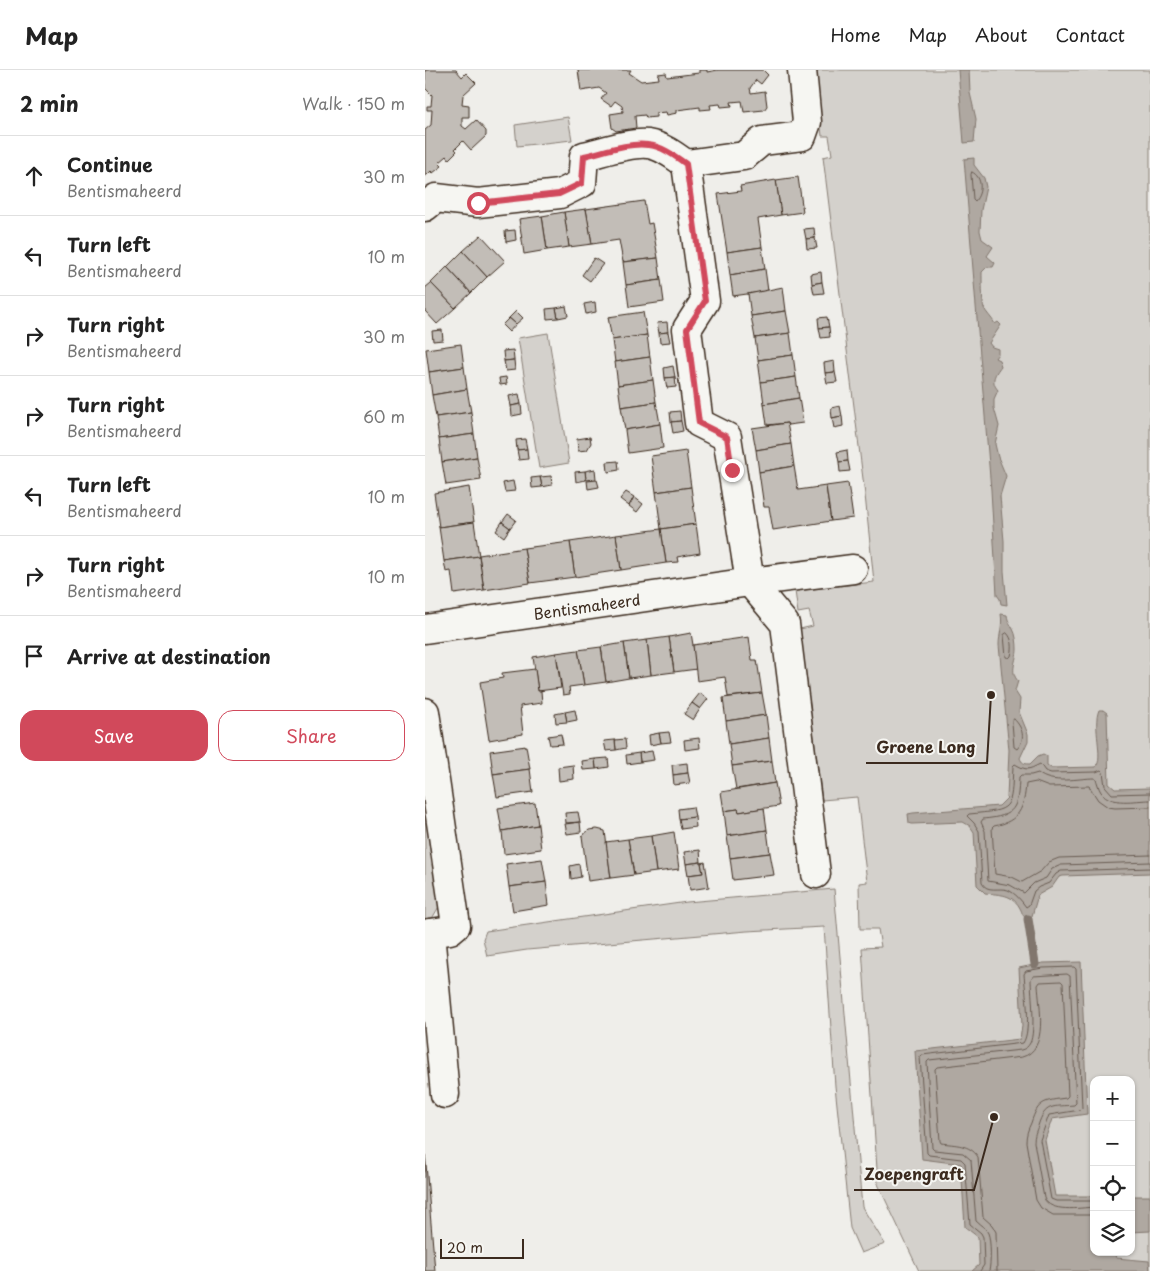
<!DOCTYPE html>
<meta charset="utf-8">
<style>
:root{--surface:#fff;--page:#f2f2f2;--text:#222;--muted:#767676;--line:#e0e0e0;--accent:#d1495b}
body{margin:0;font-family:"Playpen Sans",sans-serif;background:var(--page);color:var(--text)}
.controls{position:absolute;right:15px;bottom:15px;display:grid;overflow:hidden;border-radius:10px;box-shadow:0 1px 4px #0004}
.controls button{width:45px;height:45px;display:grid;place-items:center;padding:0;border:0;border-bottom:1px solid var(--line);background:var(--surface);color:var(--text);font:25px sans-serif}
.scale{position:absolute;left:15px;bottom:12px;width:84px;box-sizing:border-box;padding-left:5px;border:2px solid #3b2a1e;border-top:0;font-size:14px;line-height:18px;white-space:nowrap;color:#3b2a1e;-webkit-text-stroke:4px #f6f6f2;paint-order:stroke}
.stop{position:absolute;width:15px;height:15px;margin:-11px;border:4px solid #d1495b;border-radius:50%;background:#fff}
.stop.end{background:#d1495b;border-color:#fff;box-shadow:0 1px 5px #0008}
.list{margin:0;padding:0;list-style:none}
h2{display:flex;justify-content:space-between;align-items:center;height:65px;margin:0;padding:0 20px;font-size:21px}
h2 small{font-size:16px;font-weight:400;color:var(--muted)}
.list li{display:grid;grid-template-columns:32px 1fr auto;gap:15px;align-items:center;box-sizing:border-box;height:80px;padding:0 20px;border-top:1px solid var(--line)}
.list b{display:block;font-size:19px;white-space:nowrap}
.list p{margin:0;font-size:16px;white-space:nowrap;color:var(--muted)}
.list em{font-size:16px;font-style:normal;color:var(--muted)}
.actions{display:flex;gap:10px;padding:15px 20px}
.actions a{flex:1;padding:11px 0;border:1px solid var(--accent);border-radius:15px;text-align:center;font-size:18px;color:var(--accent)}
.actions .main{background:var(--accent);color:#fff}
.icon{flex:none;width:28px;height:28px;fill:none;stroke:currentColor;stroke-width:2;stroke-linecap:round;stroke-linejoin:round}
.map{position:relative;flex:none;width:725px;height:1201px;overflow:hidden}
header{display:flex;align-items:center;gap:30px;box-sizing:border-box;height:70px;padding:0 25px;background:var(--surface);border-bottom:1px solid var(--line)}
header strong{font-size:24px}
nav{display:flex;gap:28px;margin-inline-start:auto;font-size:18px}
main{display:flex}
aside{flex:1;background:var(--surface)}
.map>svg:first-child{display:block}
</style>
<header>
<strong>Map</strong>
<nav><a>Home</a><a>Map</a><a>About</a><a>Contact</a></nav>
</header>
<main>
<aside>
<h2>2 min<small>Walk · 150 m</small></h2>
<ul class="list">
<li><svg class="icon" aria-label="ahead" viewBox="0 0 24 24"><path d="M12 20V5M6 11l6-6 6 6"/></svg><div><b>Continue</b><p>Bentismaheerd</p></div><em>30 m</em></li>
<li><svg class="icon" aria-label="left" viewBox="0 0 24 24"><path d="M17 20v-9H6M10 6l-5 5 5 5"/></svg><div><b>Turn left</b><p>Bentismaheerd</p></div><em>10 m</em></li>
<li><svg class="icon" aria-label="right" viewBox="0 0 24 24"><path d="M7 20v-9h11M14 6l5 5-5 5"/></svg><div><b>Turn right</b><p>Bentismaheerd</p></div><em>30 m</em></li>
<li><svg class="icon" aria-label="right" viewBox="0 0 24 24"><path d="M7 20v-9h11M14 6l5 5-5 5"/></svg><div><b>Turn right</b><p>Bentismaheerd</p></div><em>60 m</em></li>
<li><svg class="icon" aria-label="left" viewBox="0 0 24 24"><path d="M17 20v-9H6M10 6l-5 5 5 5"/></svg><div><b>Turn left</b><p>Bentismaheerd</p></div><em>10 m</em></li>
<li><svg class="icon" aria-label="right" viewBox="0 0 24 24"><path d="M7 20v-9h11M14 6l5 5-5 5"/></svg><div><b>Turn right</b><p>Bentismaheerd</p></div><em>10 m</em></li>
<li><svg class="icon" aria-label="arrive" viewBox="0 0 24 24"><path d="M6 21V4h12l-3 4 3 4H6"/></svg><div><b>Arrive at destination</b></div></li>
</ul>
<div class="actions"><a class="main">Save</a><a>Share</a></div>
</aside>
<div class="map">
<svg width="725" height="1201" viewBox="0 0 725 1201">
<rect width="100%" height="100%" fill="#efeeea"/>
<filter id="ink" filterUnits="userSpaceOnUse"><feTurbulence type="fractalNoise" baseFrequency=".02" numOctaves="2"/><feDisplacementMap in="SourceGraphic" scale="10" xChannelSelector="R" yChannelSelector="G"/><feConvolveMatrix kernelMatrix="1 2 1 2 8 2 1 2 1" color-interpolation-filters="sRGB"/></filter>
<g filter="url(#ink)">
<g fill="#d4d1cc" stroke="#887e75" fill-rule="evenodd">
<path d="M389 0H725V1201H494L453 1114 437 878 456 877 453 859H435L434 813 442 812 432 727 397 730 375 559 388 556 384 541 373 543 370 521 449 512 440 425 398 87 407 85 404 66H397ZM669 1010H706V1182H669Z"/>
<polygon points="143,47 147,70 92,76 90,55"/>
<polygon points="123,263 144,393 114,398 93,268"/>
<polygon points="0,746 2,746 16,833 5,852 0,853"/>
<polygon points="409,819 437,1137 460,1174 436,1183 425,1158 410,1016 399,857 322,861 102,880 62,886 58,869 61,861 262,832"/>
</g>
<g fill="#afa8a1" stroke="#81766d">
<polygon points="533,0 544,0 545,23 551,49 549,72 539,73"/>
<path d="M549 88V95L559 108 561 117 556 140 555 161 557 169 568 177 562 186 570 193 568 197H562L557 202C557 209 557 233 559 238 561 243 567 248 570 254L573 252 576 255 564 273 567 277 573 279V284L570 288 574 290 576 296C570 304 565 311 573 320L569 329V338L574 356 570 374 573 387 581 406 575 426 579 471V501L582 535 576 534 575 529 572 525 566 420 539 89Z"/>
<path d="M576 544 582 545C583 552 585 553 588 559 591 564 592 573 592 579 592 591 584 601 593 611L590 621 595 629 594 642 603 664V671L595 688C597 693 599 694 605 694L613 686 618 684 622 686V695L626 698 671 697C679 687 667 656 674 640H678L682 643 684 714 690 719 725 718V803L638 806 634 807 627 817 613 825 607 846 603 849C598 847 598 845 596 840 588 823 575 825 560 823L552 815 549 762 545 756 538 752 487 754 484 753 483 744 488 743 574 736 582 728 584 680 574 575C574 565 578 555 576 544Z"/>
<polygon points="656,892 662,1044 627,1049 620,1070 630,1126 669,1126 669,1182 690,1182 691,1188 724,1191 725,1201 547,1201 554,1195 553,1167 540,1157 536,1094 497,1089 490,981 595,969 597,956 594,898 618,893"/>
<polygon points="706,1126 725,1126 725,1161 706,1162"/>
</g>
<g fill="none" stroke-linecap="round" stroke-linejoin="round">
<g stroke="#695c52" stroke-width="1">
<path d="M547 102C558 107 557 123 550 131L548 129 546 105Z"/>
<path d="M582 563C588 569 588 578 586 586L584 588 581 587 579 565Z"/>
<path d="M589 649C598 658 601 669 592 679L589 677 587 652Z"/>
<path d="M725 723 687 724 680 716 678 702 676 700 671 702 626 703 620 701 615 694C603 700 602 701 590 694L588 696C586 740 589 740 544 744L542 746 549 753 554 761 557 813C562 823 574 817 583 820 591 824 596 830 601 837L604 835 609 821 614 817 624 813 631 804 636 801 725 798"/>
<path d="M725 730C710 730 686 736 676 722 673 718 673 712 670 708 653 708 627 715 613 703L606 705H596L594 707C593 738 591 746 558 749L556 752 560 761 563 811 585 815 599 823 609 813 621 808 627 799 636 795 725 792"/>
<path d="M725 737 690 738 683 737 673 730 664 716 624 717 611 712 601 714C599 738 595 751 569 756L567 758 570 804 587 807 597 812 616 801 624 792 634 788 725 785"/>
<path d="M555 1201 559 1195 558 1167 556 1163 545 1154 540 1093 536 1089 504 1085 502 1083 495 987 497 985 598 973C607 960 600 920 599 904L601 901 618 898 649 897 651 899 657 1038 655 1040 624 1045 615 1070 626 1129 631 1131H669"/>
<path d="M564 1201C566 1194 566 1170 563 1163 561 1158 555 1155 551 1151L546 1090 538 1083 509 1080 507 1078 502 992 504 990 596 980C600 979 603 977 605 973 611 961 606 923 606 909L608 906 642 904 645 906 651 1033 649 1035C628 1037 620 1033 613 1056 611 1061 609 1066 609 1072L619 1128C625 1143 654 1138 669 1137"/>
<path d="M572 1201 571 1162 567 1155 558 1147 553 1087C545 1074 530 1075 516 1073L515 1071 510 999 512 997 597 987C624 980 614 936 613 915L615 912 636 911 638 913 643 1026 641 1028C619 1031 613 1031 606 1053 603 1059 601 1065 601 1072L611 1130 616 1138 628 1145H669"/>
</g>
<polyline stroke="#81766d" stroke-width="9" points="603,849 610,894"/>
</g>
<g fill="#c2bdb7" stroke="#3b2a1e">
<polygon points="0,0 31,0 37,7 41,3 51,13 38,25 37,34 44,35 44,47 37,47 37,56 41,59 51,50 61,61 61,66 46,80 38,71 30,79 32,81 24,89 22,86 14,93 17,96 8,103 6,101 0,107 0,60 6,55 7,40 2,40 2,36 6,36 7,25 0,18"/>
<polygon points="153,0 206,0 204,3 216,11 234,9 233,4 241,3 242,7 274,3 274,0 282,0 282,2 293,0 338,0 343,5 336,14 331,10 325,18 326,23 340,21 342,36 339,40 319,42 317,31 306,32 307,36 296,37 295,34 285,35 286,39 275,40 275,37 252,40 252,43 242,45 241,42 231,43 231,47 221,48 220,45 210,46 211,58 191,61 187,58 185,44 198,42 197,36 190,31 186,36 176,29 181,23 174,18 156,21"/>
<polygon points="373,107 378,142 356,145 351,110"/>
<polygon points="351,110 356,145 333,149 337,177 302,182 293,124 316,121 315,116"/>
<polygon points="219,131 223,154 227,153 233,188 198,192 194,170 167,174 161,139"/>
<polygon points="161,139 167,174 144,177 139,142"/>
<polygon points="139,142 144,177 122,180 117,146"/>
<polygon points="117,146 122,180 99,184 94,149"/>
<polygon points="389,158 390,168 381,169 379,159"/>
<polygon points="90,160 91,170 81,172 80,161"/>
<polygon points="56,165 80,191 62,207 38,181"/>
<polygon points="390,168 392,178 382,179 381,169"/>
<polygon points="337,177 340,199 305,205 302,182"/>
<polygon points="38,181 62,207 46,223 22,197"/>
<polygon points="169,188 178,194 165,211 157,205"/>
<polygon points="233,188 236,210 201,215 198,192"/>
<polygon points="22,197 46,223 30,238 6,213"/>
<polygon points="340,199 343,221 308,226 305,205"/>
<polygon points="396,202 397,212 387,214 386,204"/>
<polygon points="236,210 239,232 204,237 201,215"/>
<polygon points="397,212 399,223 389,224 387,214"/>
<polygon points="6,213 30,238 12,254 0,241 0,218"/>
<polygon points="358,217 361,241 326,246 323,224"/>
<polygon points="170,232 171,242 161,244 159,234"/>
<polygon points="141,236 143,246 133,248 131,238"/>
<polygon points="131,238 133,248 122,249 121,239"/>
<polygon points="91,241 98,248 91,254 84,248"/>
<polygon points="361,241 365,263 330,268 326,246"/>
<polygon points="218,242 222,265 187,270 183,247"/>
<polygon points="402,247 404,257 394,258 393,248"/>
<polygon points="84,248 91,254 84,262 77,255"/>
<polygon points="242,252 243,262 234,263 232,253"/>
<polygon points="404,257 405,267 396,268 394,258"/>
<polygon points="17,260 18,270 8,271 7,261"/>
<polygon points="243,262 245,272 235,273 234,263"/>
<polygon points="365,263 368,285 333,290 330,268"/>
<polygon points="222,265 225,287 190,292 187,270"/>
<polygon points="36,274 39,297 4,302 1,279"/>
<polygon points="88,280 89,290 79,291 78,281"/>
<polygon points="368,285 371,307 336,312 333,290"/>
<polygon points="225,287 228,310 193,315 190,292"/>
<polygon points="89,290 90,300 81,301 79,291"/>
<polygon points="409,291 410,302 400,303 399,293"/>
<polygon points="248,296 250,307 240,308 239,298"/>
<polygon points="39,297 42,319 7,325 4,302"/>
<polygon points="410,302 412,312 402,313 400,303"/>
<polygon points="81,307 82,314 75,315 74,308"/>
<polygon points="250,307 251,317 242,318 240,308"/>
<polygon points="371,307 374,328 339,334 336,312"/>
<polygon points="228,310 231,332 196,337 193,315"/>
<polygon points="42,319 46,342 11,347 7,325"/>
<polygon points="94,324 96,334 86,336 84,326"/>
<polygon points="374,328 378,353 363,355 362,353 342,355 339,334"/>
<polygon points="231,332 235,354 200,360 196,337"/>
<polygon points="96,334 97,344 87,346 86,336"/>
<polygon points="415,336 417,346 407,348 406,338"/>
<polygon points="255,341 256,351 246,352 245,342"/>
<polygon points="46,342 49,364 14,369 11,347"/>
<polygon points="417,346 418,356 409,358 407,348"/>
<polygon points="256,351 258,361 248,363 246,352"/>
<polygon points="362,353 366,374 331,380 327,358"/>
<polygon points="235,354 238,378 203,383 200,360"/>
<polygon points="49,364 52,387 17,392 14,369"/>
<polygon points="165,367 166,373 162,380 153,381 152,369"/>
<polygon points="100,369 102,379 92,380 91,370"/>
<polygon points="366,374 369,396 334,402 331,380"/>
<polygon points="102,379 103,389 94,390 92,380"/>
<polygon points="422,380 423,391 414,392 412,382"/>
<polygon points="261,381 266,417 231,422 226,386"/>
<polygon points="52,387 56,410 21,415 17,392"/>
<polygon points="193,391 194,400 183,402 182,392"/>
<polygon points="423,391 425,401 415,402 414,392"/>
<polygon points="369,396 373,420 401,416 406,451 348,460 344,437 339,437 334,402"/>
<polygon points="170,399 171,409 161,410 160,401"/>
<polygon points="160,401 161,410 151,412 150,402"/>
<polygon points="126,406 127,415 117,417 115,407"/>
<polygon points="115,407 117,417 107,418 106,408"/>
<polygon points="172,410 174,417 163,419 162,411"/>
<polygon points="88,411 90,421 80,422 78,413"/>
<polygon points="423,413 428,448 406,451 401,416"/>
<polygon points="44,417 49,452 14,457 9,423"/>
<polygon points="266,417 271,454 236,459 231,422"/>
<polygon points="201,422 209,427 204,436 195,429"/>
<polygon points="209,427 218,434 212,442 204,436"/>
<polygon points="83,444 91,450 85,458 77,452"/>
<polygon points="49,452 54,486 19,491 14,457"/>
<polygon points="77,452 85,458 79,467 71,461"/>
<polygon points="271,454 275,483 252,487 253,492 241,493 236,459"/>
<polygon points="236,459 241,493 196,500 191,465"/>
<polygon points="191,465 196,500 150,507 145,472"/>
<polygon points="145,472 150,507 105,513 99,478"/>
<polygon points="99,478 105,513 59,520 54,485"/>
<polygon points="54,486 59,520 29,524 26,501 21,502 19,491"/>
<polygon points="266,563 272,599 249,602 244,567"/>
<polygon points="244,567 249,602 226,605 222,570"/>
<polygon points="324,567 327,590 332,590 337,623 303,627 300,607 272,611 268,575"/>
<polygon points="222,570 226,605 204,608 199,573"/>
<polygon points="199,573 204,608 181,612 176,577"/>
<polygon points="176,577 181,612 159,615 153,580"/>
<polygon points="153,580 159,615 144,617 145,624 138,625 131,583"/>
<polygon points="131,583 136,618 113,621 108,587"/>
<polygon points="110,599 113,621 116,621 117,633 95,636 98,664 64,670 55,612 78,608 77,603"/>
<polygon points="275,623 283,629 275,639 267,633"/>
<polygon points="337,623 341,645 301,651 298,628"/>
<polygon points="267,633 275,639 268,650 259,644"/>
<polygon points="150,640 152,650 142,652 140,642"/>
<polygon points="140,642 142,652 131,653 130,644"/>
<polygon points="341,645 344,668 304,674 301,651"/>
<polygon points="244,662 246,672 236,673 234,663"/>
<polygon points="234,663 236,673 225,675 224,665"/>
<polygon points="136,664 138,674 125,675 123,666"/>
<polygon points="274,668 275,678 260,680 259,670"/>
<polygon points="344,668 347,691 307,696 304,674"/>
<polygon points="200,669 201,678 191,680 190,670"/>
<polygon points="190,670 191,680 181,681 179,671"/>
<polygon points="101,676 105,699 68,704 65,681"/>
<polygon points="227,681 229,690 215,692 214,683"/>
<polygon points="214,683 215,692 202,694 201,685"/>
<polygon points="183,688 184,697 171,699 170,689"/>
<polygon points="170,689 171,699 158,700 157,691"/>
<polygon points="347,691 350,713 311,719 307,696"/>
<polygon points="262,693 263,703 248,705 247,695"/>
<polygon points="148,695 149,709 134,711 133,697"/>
<polygon points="105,699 108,722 72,727 68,704"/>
<polygon points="263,703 265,713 249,715 248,705"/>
<polygon points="350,713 354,736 314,742 313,739 299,741 296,722"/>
<polygon points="110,733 113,755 77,761 73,738"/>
<polygon points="268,737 270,747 254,749 253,739"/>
<polygon points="339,738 342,760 302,766 299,741 313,739 314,742"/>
<polygon points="153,742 155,752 141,753 140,743"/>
<polygon points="270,747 271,757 256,759 254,749"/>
<polygon points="155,752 156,762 142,764 140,754"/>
<polygon points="113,755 116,779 79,784 77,761"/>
<polygon points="172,759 180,761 186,808 163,811 157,766 164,760"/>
<polygon points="342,760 345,783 305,788 302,766"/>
<polygon points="249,762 254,799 231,802 226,766"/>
<polygon points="226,766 231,802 209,805 203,769"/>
<polygon points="203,769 209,805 186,808 181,772"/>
<polygon points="275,780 276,792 261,794 259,782"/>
<polygon points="345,783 349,805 308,810 305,788"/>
<polygon points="117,789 121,812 84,817 81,794"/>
<polygon points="276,792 278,803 263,805 261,794"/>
<polygon points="280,792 284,817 265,820 263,805 278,803 276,793"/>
<polygon points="154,794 156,807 146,809 145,796"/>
<polygon points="121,812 124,835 88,841 84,817"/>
<polygon points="0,1082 10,1201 0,1201"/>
</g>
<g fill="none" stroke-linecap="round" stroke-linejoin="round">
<g stroke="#3b2a1e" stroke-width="31">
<g id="minor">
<path d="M0 137 11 128 53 133 135 124 157 113 159 86C177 82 205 72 223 74 237 76 250 86 261 94"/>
<polyline points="325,512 360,554 391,804"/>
<polyline points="325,512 428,499"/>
<polyline points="0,559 325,512 302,367 274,353 262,259 280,231 261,94 319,86 337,71 377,66 382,52 377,0"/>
<polyline points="0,642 31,855 25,860 0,864"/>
<polyline points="5,863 20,1024"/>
</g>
</g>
<use href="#minor" stroke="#f6f6f2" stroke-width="28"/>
</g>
</g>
<g fill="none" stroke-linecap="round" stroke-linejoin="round" filter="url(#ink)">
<path stroke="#d1495b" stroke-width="6" d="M53 133 134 124 157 113 159 86C177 82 205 72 223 75 237 76 250 86 261 94L280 231 262 259 274 353 302 367 307 400"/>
</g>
<g text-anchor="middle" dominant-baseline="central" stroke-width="4" stroke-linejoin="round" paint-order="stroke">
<g font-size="15" fill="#3b2a1e" stroke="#f6f6f2">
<text transform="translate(162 536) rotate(-8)">Bentismaheerd</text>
</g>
</g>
<path fill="none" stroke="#3b2a1e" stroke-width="2" d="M566 625L562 693H441M569 1047L549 1120H429"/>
<g fill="#3b2a1e" stroke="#f6f6f2" stroke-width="2">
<circle cx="566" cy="625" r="5"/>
<circle cx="569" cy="1047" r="5"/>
</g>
<g font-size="16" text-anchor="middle" font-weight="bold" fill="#3b2a1e" stroke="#f6f6f2" stroke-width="4" stroke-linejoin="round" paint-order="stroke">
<text x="501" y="683">Groene Long</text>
<text x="489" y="1110">Zoepengraft</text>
</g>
</svg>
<div class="controls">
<button>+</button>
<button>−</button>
<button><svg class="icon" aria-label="locate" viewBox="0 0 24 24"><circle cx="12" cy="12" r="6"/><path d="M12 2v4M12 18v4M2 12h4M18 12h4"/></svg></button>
<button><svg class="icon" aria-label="layers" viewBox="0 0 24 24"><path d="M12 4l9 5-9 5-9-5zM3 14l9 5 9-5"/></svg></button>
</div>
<div class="scale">20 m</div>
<div class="stop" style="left:53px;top:133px"></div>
<div class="stop end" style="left:307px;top:400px"></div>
</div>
</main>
